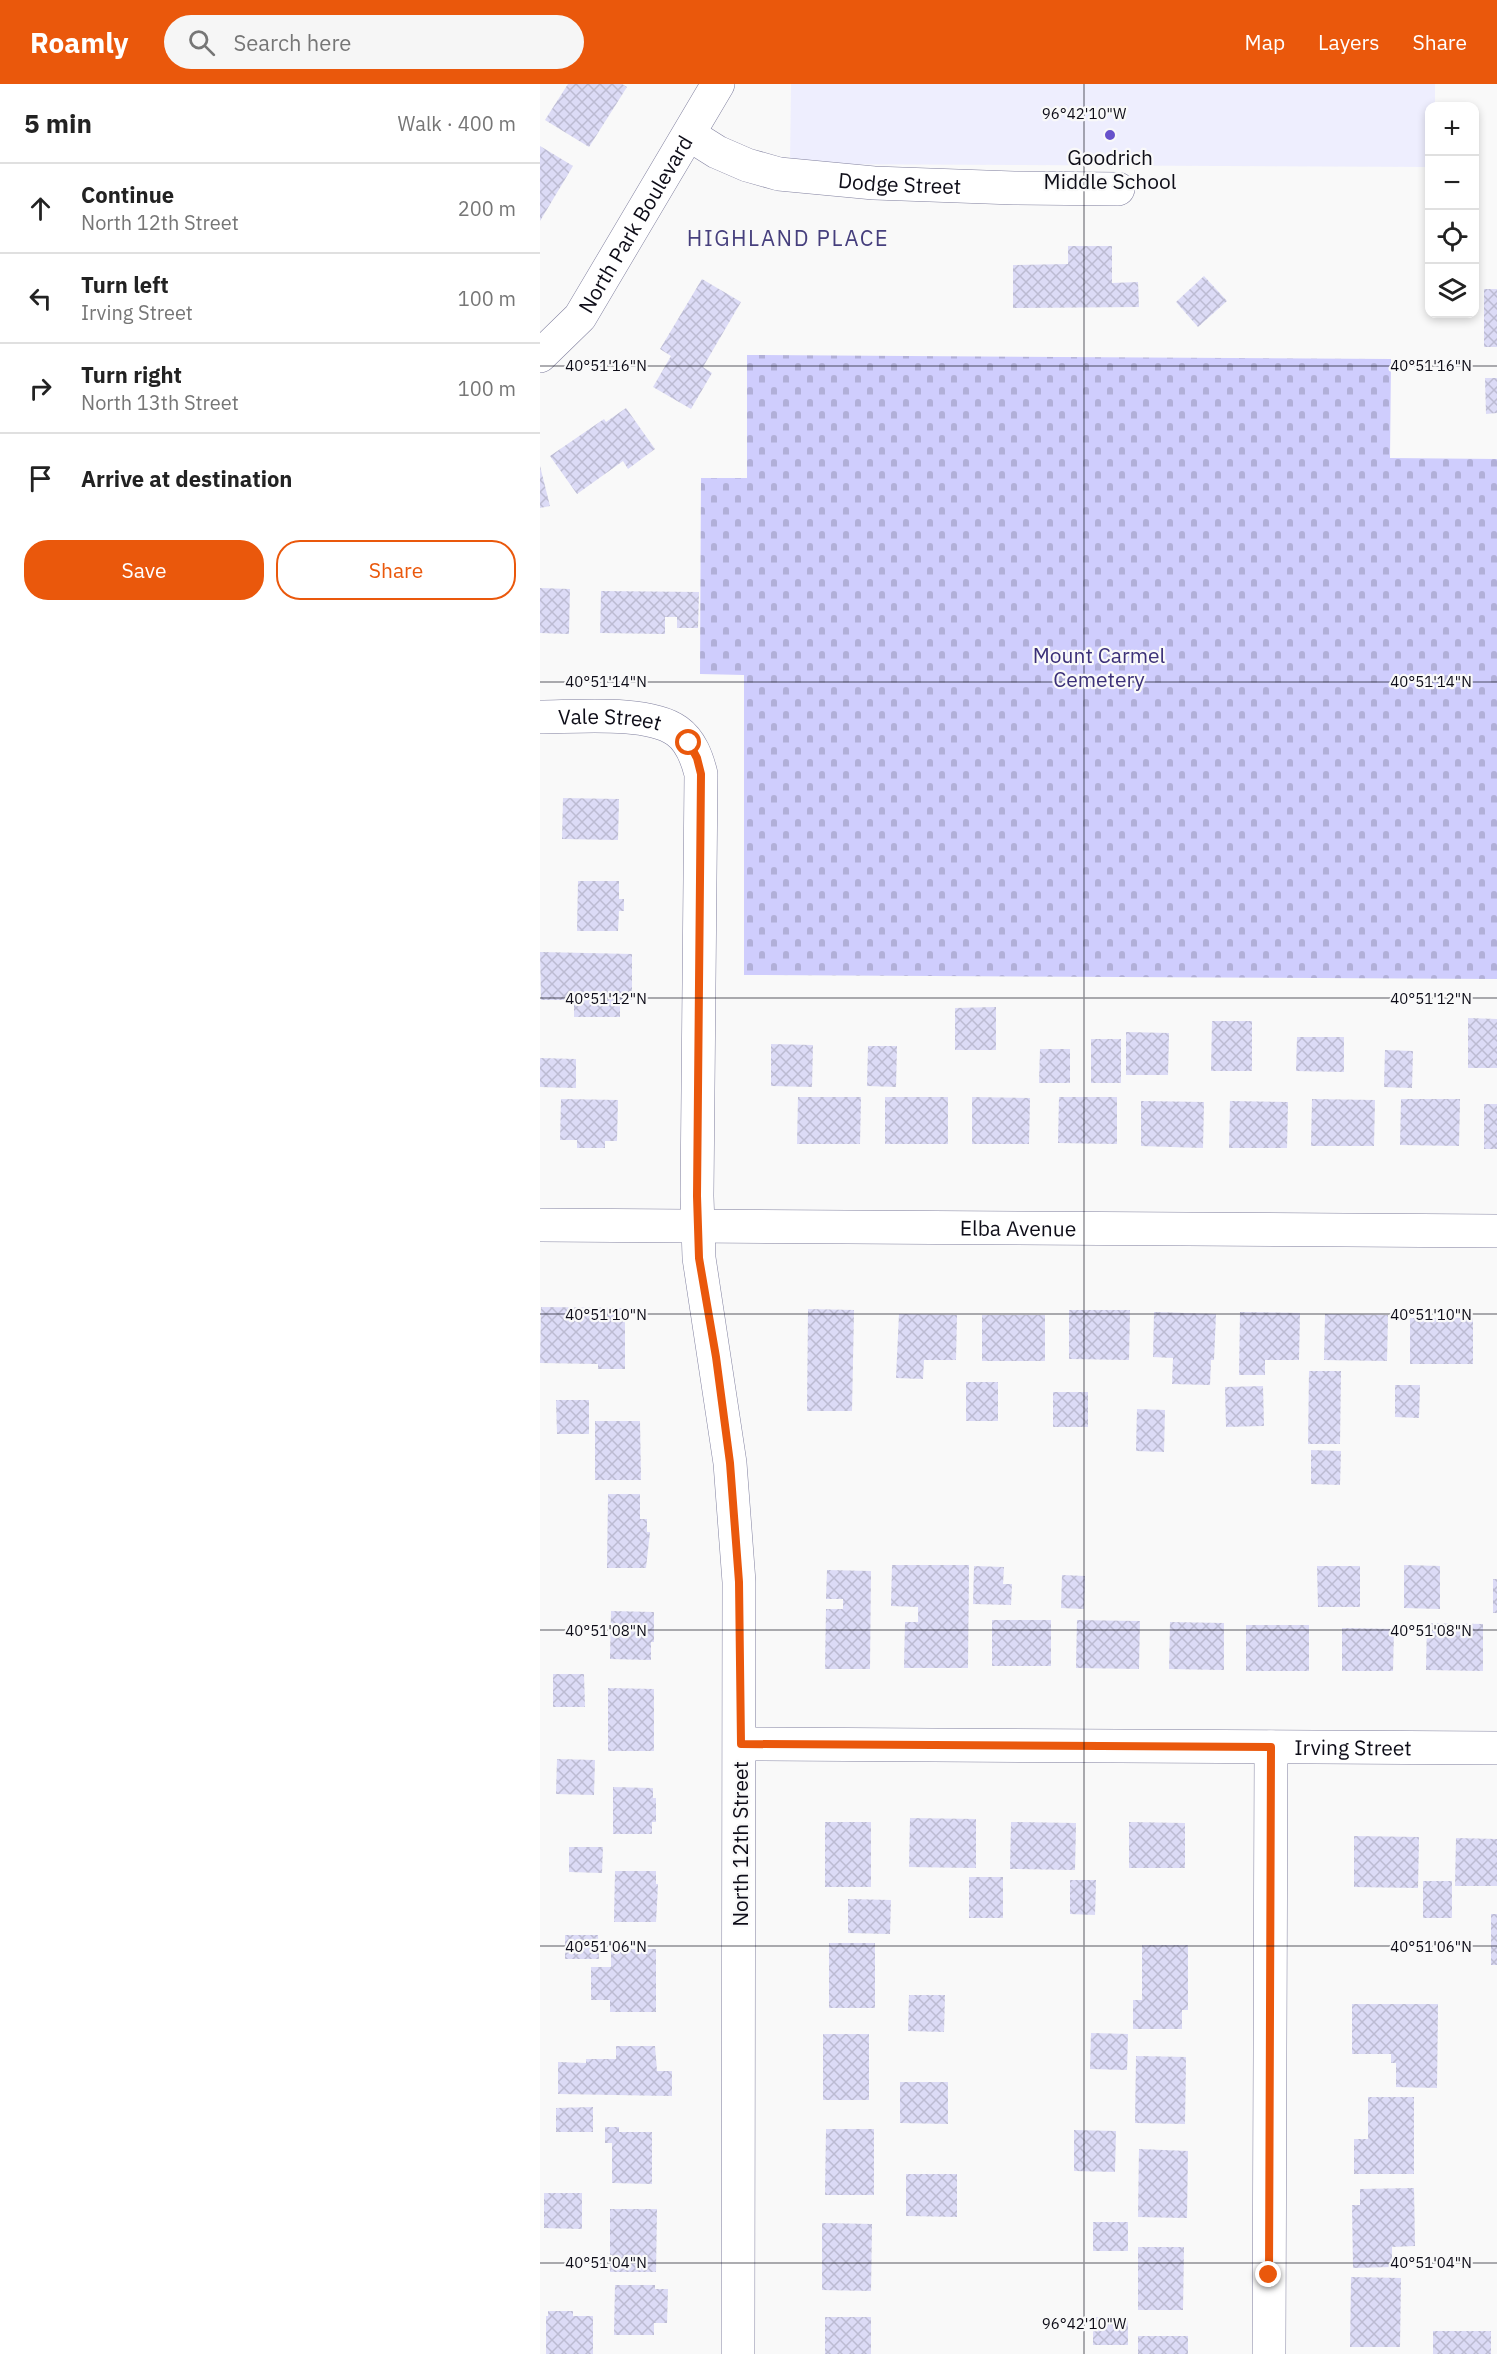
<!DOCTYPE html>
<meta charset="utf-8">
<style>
:root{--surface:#fff;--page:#f6f6f6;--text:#222;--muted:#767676;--line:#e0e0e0;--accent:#ea580c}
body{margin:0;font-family:"IBM Plex Sans",sans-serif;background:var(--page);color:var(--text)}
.controls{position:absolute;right:18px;top:18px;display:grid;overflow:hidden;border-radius:12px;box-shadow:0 3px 9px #0003}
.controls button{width:54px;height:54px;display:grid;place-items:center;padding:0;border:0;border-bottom:2px solid var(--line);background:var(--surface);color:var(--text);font:30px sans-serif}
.stop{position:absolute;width:18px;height:18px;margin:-14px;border:4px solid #ea580c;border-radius:50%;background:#fff}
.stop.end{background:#ea580c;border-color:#fff;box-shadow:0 2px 6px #0008}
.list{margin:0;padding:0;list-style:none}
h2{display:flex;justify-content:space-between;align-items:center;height:78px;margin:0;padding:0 24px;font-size:26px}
h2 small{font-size:20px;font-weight:400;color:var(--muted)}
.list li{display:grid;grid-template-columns:39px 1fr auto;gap:18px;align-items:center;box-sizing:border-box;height:90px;padding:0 24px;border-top:2px solid var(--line)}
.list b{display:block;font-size:22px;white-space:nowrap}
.list p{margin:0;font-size:20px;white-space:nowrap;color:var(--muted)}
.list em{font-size:20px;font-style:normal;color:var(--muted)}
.actions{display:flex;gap:12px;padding:18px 24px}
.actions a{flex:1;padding:14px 0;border:2px solid var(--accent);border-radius:24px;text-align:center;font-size:21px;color:var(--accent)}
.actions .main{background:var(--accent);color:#fff}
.icon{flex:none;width:33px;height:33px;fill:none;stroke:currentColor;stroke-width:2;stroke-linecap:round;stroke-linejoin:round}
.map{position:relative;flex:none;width:957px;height:2270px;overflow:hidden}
header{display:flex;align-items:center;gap:36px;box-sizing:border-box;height:84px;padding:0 30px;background:var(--accent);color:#fff}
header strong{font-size:28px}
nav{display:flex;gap:33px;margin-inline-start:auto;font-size:21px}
.search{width:420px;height:54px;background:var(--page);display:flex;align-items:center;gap:15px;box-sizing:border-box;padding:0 21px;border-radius:33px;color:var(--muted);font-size:22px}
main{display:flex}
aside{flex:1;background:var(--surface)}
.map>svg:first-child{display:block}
</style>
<header>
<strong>Roamly</strong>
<div class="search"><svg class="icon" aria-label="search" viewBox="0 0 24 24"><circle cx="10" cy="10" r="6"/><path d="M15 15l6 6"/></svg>Search here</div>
<nav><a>Map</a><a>Layers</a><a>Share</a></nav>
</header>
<main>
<aside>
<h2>5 min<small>Walk · 400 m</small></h2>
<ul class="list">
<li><svg class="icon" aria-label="ahead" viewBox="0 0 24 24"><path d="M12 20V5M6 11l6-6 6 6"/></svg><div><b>Continue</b><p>North 12th Street</p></div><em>200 m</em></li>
<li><svg class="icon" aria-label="left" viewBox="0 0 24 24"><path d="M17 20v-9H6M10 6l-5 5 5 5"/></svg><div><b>Turn left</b><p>Irving Street</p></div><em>100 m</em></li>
<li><svg class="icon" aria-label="right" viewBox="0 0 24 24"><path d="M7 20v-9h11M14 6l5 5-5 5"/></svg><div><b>Turn right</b><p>North 13th Street</p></div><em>100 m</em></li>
<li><svg class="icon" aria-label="arrive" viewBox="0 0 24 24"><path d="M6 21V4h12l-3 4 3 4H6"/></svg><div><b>Arrive at destination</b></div></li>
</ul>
<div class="actions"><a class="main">Save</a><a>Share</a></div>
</aside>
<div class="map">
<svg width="957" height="2270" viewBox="0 0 957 2270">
<defs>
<pattern id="cemetery-stones" width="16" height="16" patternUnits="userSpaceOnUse" patternTransform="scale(1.5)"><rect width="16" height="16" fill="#cfcdfd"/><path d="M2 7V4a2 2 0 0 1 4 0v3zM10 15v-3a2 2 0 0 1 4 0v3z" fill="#b1afd8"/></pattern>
<pattern id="building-cross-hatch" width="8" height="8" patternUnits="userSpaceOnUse" patternTransform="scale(1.5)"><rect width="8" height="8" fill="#dcdbf6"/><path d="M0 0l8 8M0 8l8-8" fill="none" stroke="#bcbbd2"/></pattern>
</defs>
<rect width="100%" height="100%" fill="#f9f9f9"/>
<polygon fill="#eeeefe" points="251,0 895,0 895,22 890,22 889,83 250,80"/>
<polygon fill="url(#cemetery-stones)" points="207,271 851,275 850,374 957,375 957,895 204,891 204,591 160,590 161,394 207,394"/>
<g fill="url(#building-cross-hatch)">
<polygon points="28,0 82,0 87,3 49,63 5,36"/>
<polygon points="0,62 33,82 0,137"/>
<polygon points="528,162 572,162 572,199 598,198 599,223 473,224 473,181 528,180"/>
<polygon points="664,192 687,217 658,243 636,218"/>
<polygon points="162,195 201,218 163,283 172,289 151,325 113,303 131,272 120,265"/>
<rect x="944" y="205" width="13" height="58"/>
<polygon points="945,294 957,294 957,329 946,330"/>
<polygon points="86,324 115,365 88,385 83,377 37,410 10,372 64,335 66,338"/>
<polygon points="0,382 10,422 0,424"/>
<polygon points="0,504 30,505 29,550 0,549"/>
<polygon points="61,507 159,508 158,544 137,544 137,533 125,533 125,550 60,549"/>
<polygon points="23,714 79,715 78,756 22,755"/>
<polygon points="38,797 79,797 79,815 84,815 84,827 79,827 78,847 37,847"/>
<polygon points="0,868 92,870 92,916 80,916 80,933 34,933 34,916 1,916"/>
<polygon points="456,923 456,966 415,966 415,924"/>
<polygon points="928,934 957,935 957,984 928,984"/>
<polygon points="672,937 712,937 712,987 671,987"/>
<polygon points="586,948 629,949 628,991 586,991"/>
<polygon points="757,953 804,953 804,988 756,987"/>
<rect x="551" y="955" width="30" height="44"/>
<polygon points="231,960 273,961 272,1003 231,1002"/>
<polygon points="328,962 357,962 356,1003 327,1002"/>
<polygon points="500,965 530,965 530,999 499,999"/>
<polygon points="845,966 873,967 872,1004 844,1003"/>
<polygon points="0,974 36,975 36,1004 0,1003"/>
<polygon points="258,1013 321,1013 320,1060 257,1060"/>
<rect x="345" y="1013" width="63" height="47"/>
<polygon points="432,1013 490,1014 489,1060 432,1060"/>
<polygon points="519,1013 577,1013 577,1060 518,1059"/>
<polygon points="21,1015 78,1016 77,1057 65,1057 65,1064 37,1064 37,1056 20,1056"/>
<polygon points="772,1015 835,1016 834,1062 771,1062"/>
<polygon points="861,1015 920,1015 919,1062 860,1061"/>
<polygon points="601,1017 664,1018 663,1064 601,1062"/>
<polygon points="690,1017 748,1018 747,1064 689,1064"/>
<rect x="944" y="1020" width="13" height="45"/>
<polygon points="1,1223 85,1224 85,1285 58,1285 58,1280 0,1279"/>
<polygon points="268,1225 314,1226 312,1327 267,1327"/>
<polygon points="529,1226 590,1226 589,1276 529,1275"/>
<polygon points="614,1228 676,1230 674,1276 671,1276 670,1301 632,1300 633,1274 613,1273"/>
<polygon points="700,1228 760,1229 759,1276 725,1276 725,1291 699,1291"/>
<polygon points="359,1230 417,1231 416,1276 384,1276 383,1295 356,1294"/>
<polygon points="785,1230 848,1231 847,1277 784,1276"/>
<rect x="442" y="1231" width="63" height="46"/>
<rect x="870" y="1234" width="63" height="46"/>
<polygon points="769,1287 801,1287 800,1360 768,1360"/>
<rect x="426" y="1298" width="32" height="39"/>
<polygon points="855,1301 880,1301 879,1334 855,1333"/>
<polygon points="723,1302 724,1342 686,1343 685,1303"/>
<rect x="513" y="1308" width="35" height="35"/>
<polygon points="16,1316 49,1316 49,1350 17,1350"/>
<polygon points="597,1325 625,1326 624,1368 596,1367"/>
<polygon points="55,1337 100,1337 101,1396 55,1396"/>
<polygon points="771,1366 801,1367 800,1401 771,1400"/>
<polygon points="68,1410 100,1410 100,1435 107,1435 107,1448 110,1448 106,1484 67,1484"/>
<polygon points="352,1481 429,1481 428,1584 364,1584 365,1538 378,1538 378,1523 351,1522"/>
<polygon points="864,1481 900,1482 900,1525 864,1524"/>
<polygon points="434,1482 464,1483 463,1500 472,1500 471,1521 433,1520"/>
<polygon points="777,1482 820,1482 820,1523 778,1523"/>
<polygon points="287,1486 331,1487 330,1585 285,1585 286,1525 303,1525 303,1515 286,1515"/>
<polygon points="522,1491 545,1492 544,1525 521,1524"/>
<rect x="953" y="1495" width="4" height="34"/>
<polygon points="71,1527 114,1528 114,1558 111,1558 111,1576 70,1575"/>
<rect x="452" y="1536" width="59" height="46"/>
<polygon points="537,1536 600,1537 599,1585 536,1584"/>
<polygon points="630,1538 684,1539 684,1586 629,1585"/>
<polygon points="887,1539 943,1540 943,1587 886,1586"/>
<rect x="706" y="1541" width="63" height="46"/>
<polygon points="802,1544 854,1545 853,1587 802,1587"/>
<polygon points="13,1590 44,1590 45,1623 13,1623"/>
<polygon points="68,1604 114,1605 114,1667 68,1667"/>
<polygon points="17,1675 55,1676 54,1711 16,1710"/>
<polygon points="73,1703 113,1704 113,1714 116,1714 116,1738 112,1738 112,1750 73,1750"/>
<polygon points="370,1734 436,1735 436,1784 369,1783"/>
<rect x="285" y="1738" width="46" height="65"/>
<polygon points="471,1738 536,1739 535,1786 470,1785"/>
<polygon points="589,1738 645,1739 645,1784 589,1784"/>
<polygon points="814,1752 879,1753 878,1804 814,1803"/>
<polygon points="916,1754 957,1755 957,1802 915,1802"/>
<polygon points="29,1763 63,1763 62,1789 29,1788"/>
<polygon points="75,1787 116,1787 116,1800 118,1800 116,1838 74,1838"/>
<rect x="429" y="1793" width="34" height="41"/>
<polygon points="530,1796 556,1796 555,1831 530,1830"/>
<rect x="883" y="1797" width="29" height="37"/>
<polygon points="308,1815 351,1816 350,1850 308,1849"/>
<rect x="951" y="1830" width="6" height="51"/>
<polygon points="25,1851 58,1851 59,1875 25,1875"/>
<rect x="289" y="1859" width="46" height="65"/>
<polygon points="602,1861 648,1861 648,1926 642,1926 642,1945 593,1945 593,1916 602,1916"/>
<polygon points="71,1865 116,1865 116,1928 70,1928 70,1916 51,1916 51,1883 71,1883"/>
<polygon points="369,1911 405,1911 404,1948 368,1947"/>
<polygon points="812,1920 898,1920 897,2004 856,2003 856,1979 851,1979 851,1970 812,1970"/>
<polygon points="551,1949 588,1950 587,1986 550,1985"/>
<rect x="283" y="1950" width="46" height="66"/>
<polygon points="76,1962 115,1962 117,1987 132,1987 132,2012 18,2010 18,1978 46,1979 46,1975 76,1975"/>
<polygon points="596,1972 646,1973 645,2040 595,2039"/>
<polygon points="360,1998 408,1998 408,2040 360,2039"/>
<polygon points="828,2013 874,2013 874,2090 814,2090 814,2055 828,2055"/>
<polygon points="53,2023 53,2048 16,2048 16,2024"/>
<polygon points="65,2043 79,2043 79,2048 112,2048 112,2100 72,2099 72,2059 65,2059"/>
<polygon points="286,2045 334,2045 334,2111 285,2111"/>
<polygon points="534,2046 576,2047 575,2088 534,2087"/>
<polygon points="599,2065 648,2067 647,2134 598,2133"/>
<polygon points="366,2090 417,2090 417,2133 366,2132"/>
<polygon points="874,2104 875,2162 852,2163 852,2183 813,2184 812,2121 820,2121 820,2105"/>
<polygon points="4,2109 42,2109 42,2145 4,2144"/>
<polygon points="70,2125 117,2125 116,2188 70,2188"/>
<rect x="553" y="2138" width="35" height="29"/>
<polygon points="282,2139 332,2140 331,2207 282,2206"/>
<polygon points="598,2163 644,2163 643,2226 598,2226"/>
<polygon points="811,2193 861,2194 860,2263 810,2263"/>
<polygon points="75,2201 115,2201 115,2205 128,2205 127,2239 114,2239 114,2251 74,2251"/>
<polygon points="8,2227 33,2227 33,2232 53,2232 53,2270 6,2270 6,2232 8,2232"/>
<rect x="285" y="2233" width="46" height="37"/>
<rect x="553" y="2233" width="35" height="28"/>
<rect x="893" y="2247" width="58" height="23"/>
<rect x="598" y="2252" width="50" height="18"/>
</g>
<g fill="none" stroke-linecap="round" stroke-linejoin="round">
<g stroke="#81809f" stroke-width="34">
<g id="minor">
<path id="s1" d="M150 51 177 68 207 81 239 90 334 99 474 104 578 105"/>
<path id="s2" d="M0 272 40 233 178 0"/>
<path id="s3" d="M0 633C35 633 108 626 137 647 151 657 157 674 161 690L157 1112 159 1174 190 1379 199 1498 198 2270"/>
<path id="s4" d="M0 1141 957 1147"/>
<path id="s5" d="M201 1660 957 1664"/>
<polyline points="729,2270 731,1663"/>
</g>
</g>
<use href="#minor" stroke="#fff" stroke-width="33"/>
</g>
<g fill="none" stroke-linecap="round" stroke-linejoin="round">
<polyline stroke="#ea580c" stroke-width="8" points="149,659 157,674 161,690 157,1112 159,1174 176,1273 190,1379 199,1498 201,1660 731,1663 729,2191"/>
</g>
<path fill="none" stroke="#0e0d18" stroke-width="1.5" stroke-opacity="0.45" d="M544 0V2270M0 282H957M0 598H957M0 914H957M0 1230H957M0 1546H957M0 1862H957M0 2179H957"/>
<circle fill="#6752cb" stroke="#f9f9f9" stroke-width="2" cx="570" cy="51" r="6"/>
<g text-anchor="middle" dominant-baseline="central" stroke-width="4.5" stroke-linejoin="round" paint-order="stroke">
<g font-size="21" fill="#0e0d18" stroke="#f9f9f9">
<text x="570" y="73">Goodrich<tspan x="570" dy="24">Middle School</tspan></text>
</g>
<g font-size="21" fill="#0e0d18" stroke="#f9f9f9">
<text stroke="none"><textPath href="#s1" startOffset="219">Dodge Street</textPath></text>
<text stroke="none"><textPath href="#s2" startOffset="164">North Park Boulevard</textPath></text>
<text stroke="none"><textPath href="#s3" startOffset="70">Vale Street</textPath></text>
<text stroke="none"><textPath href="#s4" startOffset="478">Elba Avenue</textPath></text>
<text stroke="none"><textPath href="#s5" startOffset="612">Irving Street</textPath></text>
<text transform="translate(200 1760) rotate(-90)">North 12th Street</text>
</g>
<g font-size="21" fill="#3b3078" stroke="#f9f9f9">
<text x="559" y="571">Mount Carmel<tspan x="559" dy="24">Cemetery</tspan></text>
</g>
<g font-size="22" letter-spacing="1.5" fill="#463f7d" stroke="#f9f9f9">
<text x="248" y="153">HIGHLAND PLACE</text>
</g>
</g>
<g font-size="15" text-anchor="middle" fill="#0e0d18" stroke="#f9f9f9" stroke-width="4.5" stroke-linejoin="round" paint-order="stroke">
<text x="544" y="35">96°42'10"W</text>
<text x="66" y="287">40°51'16"N</text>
<text x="891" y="287">40°51'16"N</text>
<text x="66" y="603">40°51'14"N</text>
<text x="891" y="603">40°51'14"N</text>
<text x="66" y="920">40°51'12"N</text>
<text x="891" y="920">40°51'12"N</text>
<text x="66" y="1236">40°51'10"N</text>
<text x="891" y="1236">40°51'10"N</text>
<text x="66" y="1552">40°51'08"N</text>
<text x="891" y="1552">40°51'08"N</text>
<text x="66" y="1868">40°51'06"N</text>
<text x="891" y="1868">40°51'06"N</text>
<text x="66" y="2184">40°51'04"N</text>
<text x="891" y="2184">40°51'04"N</text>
<text x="544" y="2245">96°42'10"W</text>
</g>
</svg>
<div class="controls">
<button>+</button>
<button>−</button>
<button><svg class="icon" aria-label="locate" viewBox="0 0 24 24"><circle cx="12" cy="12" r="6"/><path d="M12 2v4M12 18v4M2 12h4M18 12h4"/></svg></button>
<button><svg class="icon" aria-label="layers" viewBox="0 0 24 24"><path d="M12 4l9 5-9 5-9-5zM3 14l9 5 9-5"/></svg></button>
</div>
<div class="stop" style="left:149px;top:659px"></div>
<div class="stop end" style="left:729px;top:2191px"></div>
</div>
</main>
